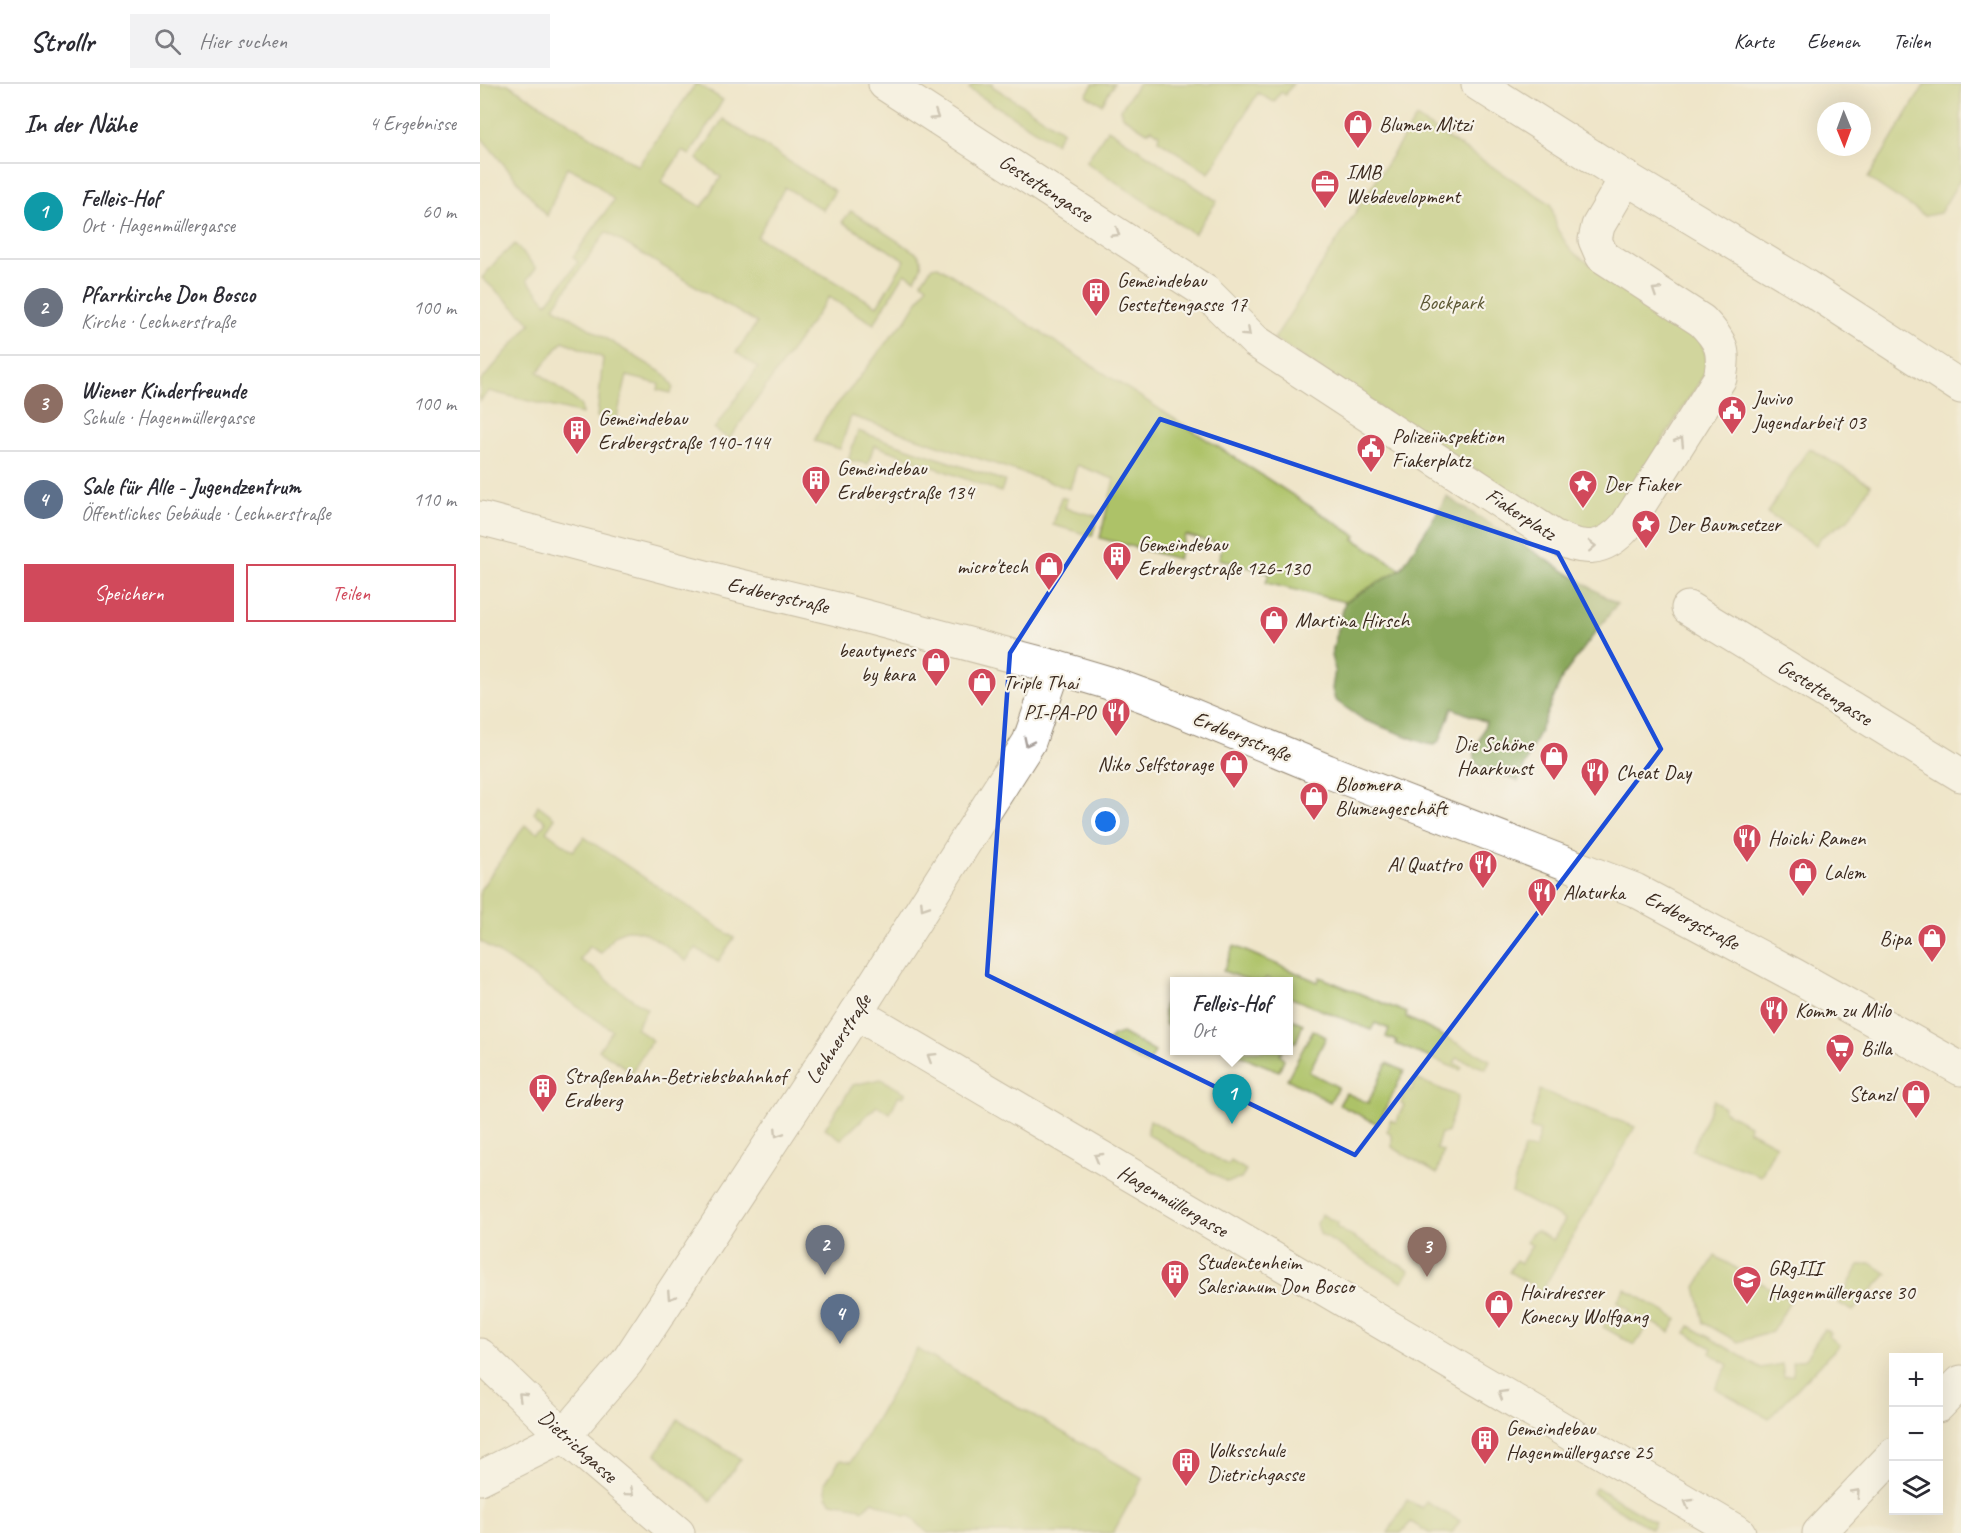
<!DOCTYPE html>
<html lang="de">
<meta charset="utf-8">
<style>
:root{--surface:#fff;--page:#f2f2f3;--text:#2b2b33;--muted:#7c7c81;--line:#e1e1e2;--accent:#d1495b}
body{margin:0;font-family:Caveat,sans-serif;background:var(--page);color:var(--text)}
.controls{position:absolute;right:18px;bottom:18px;display:grid;overflow:hidden;border-radius:0px;box-shadow:0 6px 24px #0002}
.controls button{width:54px;height:54px;display:grid;place-items:center;padding:0;border:0;border-bottom:2px solid var(--line);background:var(--surface);color:var(--text);font:30px sans-serif}
.compass{position:absolute;left:1337px;top:18px;width:54px;height:54px;border-radius:50%;background:var(--surface);box-shadow:0 6px 24px #0002;rotate:179deg}
.you{position:absolute;left:626px;top:738px;width:21px;height:21px;margin:-15px;border:4px solid #fff;border-radius:50%;background:#1a73e8;box-shadow:0 0 0 9px #1a73e833}
.badge{display:grid;place-items:center;width:39px;height:39px;border-radius:50%;background:var(--accent);color:#fff;font-size:20px;font-weight:700}
.pin{position:absolute;translate:-50% -50px;filter:drop-shadow(0 2px 3px #0008)}
.pin::after{content:'';position:absolute;top:32px;width:21px;height:18px;background:inherit;clip-path:polygon(0 0,100% 0,50% 100%)}
.popup{position:absolute;left:690px;top:893px;width:123px;height:78px;box-sizing:border-box;display:grid;place-content:center;border-radius:0px;background:var(--surface);filter:drop-shadow(0 2px 4px #0005);font-size:20px;white-space:nowrap;color:var(--muted)}
.popup b{font-size:22px;color:var(--text)}
.popup::after{content:'';position:absolute;left:50%;top:100%;margin-left:-12px;border:12px solid transparent;border-top-color:var(--surface)}
.list{margin:0;padding:0;list-style:none}
h2{display:flex;justify-content:space-between;align-items:center;height:78px;margin:0;padding:0 24px;font-size:26px}
h2 small{font-size:20px;font-weight:400;color:var(--muted)}
.list li{display:grid;grid-template-columns:39px 1fr auto;gap:18px;align-items:center;box-sizing:border-box;height:96px;padding:0 24px;border-top:2px solid var(--line)}
.list b{display:block;font-size:22px;white-space:nowrap}
.list p{margin:0;font-size:20px;white-space:nowrap;color:var(--muted)}
.list em{font-size:20px;font-style:normal;color:var(--muted)}
.actions{display:flex;gap:12px;padding:18px 24px}
.actions a{flex:1;padding:14px 0;border:2px solid var(--accent);border-radius:0px;text-align:center;font-size:21px;color:var(--accent)}
.actions .main{background:var(--accent);color:#fff}
.icon{flex:none;width:33px;height:33px;fill:none;stroke:currentColor;stroke-width:2;stroke-linecap:round;stroke-linejoin:round}
.map{position:relative;flex:none;width:1481px;height:1449px;overflow:hidden}
header{display:flex;align-items:center;gap:36px;box-sizing:border-box;height:84px;padding:0 30px;background:var(--surface);border-bottom:2px solid var(--line)}
header strong{font-size:28px}
nav{display:flex;gap:33px;margin-inline-start:auto;font-size:21px}
.search{width:420px;height:54px;background:var(--page);display:flex;align-items:center;gap:15px;box-sizing:border-box;padding:0 21px;border-radius:0px;color:var(--muted);font-size:22px}
main{display:flex}
aside{flex:1;background:var(--surface)}
.map>svg:first-child{display:block}
</style>
<header>
<strong>Strollr</strong>
<div class="search"><svg class="icon" aria-label="search" viewBox="0 0 24 24"><circle cx="10" cy="10" r="6"/><path d="M15 15l6 6"/></svg>Hier suchen</div>
<nav><a>Karte</a><a>Ebenen</a><a>Teilen</a></nav>
</header>
<main>
<aside>
<h2>In der Nähe<small>4 Ergebnisse</small></h2>
<ul class="list">
<li><span class="badge" style="background:#0f9aa8">1</span><div><b>Felleis-Hof</b><p>Ort · Hagenmüllergasse</p></div><em>60 m</em></li>
<li><span class="badge" style="background:#6b7280">2</span><div><b>Pfarrkirche Don Bosco</b><p>Kirche · Lechnerstraße</p></div><em>100 m</em></li>
<li><span class="badge" style="background:#8d6e63">3</span><div><b>Wiener Kinderfreunde</b><p>Schule · Hagenmüllergasse</p></div><em>100 m</em></li>
<li><span class="badge" style="background:#5c6f8a">4</span><div><b>Sale für Alle - Jugendzentrum</b><p>Öffentliches Gebäude · Lechnerstraße</p></div><em>110 m</em></li>
</ul>
<div class="actions"><a class="main">Speichern</a><a>Teilen</a></div>
</aside>
<div class="map">
<svg width="1481" height="1449" viewBox="0 0 1481 1449">
<rect width="100%" height="100%" fill="#f7f3e8"/>
<filter id="ink" filterUnits="userSpaceOnUse"><feTurbulence type="fractalNoise" baseFrequency=".0167" numOctaves="2"/><feDisplacementMap in="SourceGraphic" scale="12" xChannelSelector="R" yChannelSelector="G"/><feConvolveMatrix kernelMatrix="1 2 1 2 8 2 1 2 1" color-interpolation-filters="sRGB"/></filter>
<filter id="wash" filterUnits="userSpaceOnUse"><feTurbulence type="fractalNoise" baseFrequency=".008" numOctaves="4" result="noise"/><feDisplacementMap in="SourceGraphic" scale="24" xChannelSelector="R" yChannelSelector="G"/><feGaussianBlur stdDeviation="1.35" result="paint"/><feColorMatrix in="noise" values="0 0 0 0 0 0 0 0 0 0 0 0 0 0 0 0 0 1.4 0 .05"/><feComposite in="paint" operator="in"/></filter>
<g filter="url(#wash)">
<rect width="100%" height="100%" fill="#efe5c9"/>
<g fill="#adc267" stroke="#747642" stroke-width="1.5">
<path d="M0 0H28L158 82 212 5 216 0H218L243 16 210 71 202 67 181 98 222 123 241 93 217 75 243 35 355 107 343 126 305 103 277 153 397 222 425 176 362 138 371 127 438 170C445 179 440 186 435 195L425 189 394 240 349 213 249 355 234 345 278 284 256 268 277 239 126 148 74 223 186 291 193 303 191 309 178 306 179 300 147 292 136 337 117 333 123 274 83 257 58 288 101 321 102 330 9 307 0 317V298L51 239 2 194 17 176 35 160 56 184 47 196 67 219 98 178 93 173 134 116 109 94 87 83 67 132 0 52Z"/>
<polygon points="493,0 513,0 512,2 583,47 575,59 489,5"/>
<polygon points="613,0 634,0 622,20 606,11"/>
<polygon points="658,0 813,0 805,11 801,8 794,18 778,9 729,89 678,56 679,50 672,45 667,48 642,32 641,25"/>
<polygon points="1445,0 1481,0 1481,94 1460,129 1445,132 1388,94"/>
<polygon points="936,34 1071,120 1077,145 1091,167 1220,254 1226,272 1227,286 1129,441 1108,449 1088,446 794,255"/>
<polygon points="628,45 737,117 714,150 606,78"/>
<polygon points="458,182 876,452 874,455 921,485 865,518 786,499 789,489 739,475 743,461 705,451 698,475 620,454 634,395 597,381 590,405 371,332 360,365 334,357 346,333 372,303 412,251 427,235 447,202 441,198 452,183"/>
<polygon points="378,347 525,397 521,408 394,361 388,380 368,376"/>
<polygon points="1329,364 1391,401 1368,436 1341,453 1336,461 1287,429"/>
<polygon points="581,413 587,415 585,424 617,432 612,452 573,441"/>
<path d="M58 721 75 734 66 747 93 767 104 753 254 854 238 878 216 864 206 877C189 865 157 834 136 851 130 855 127 863 121 869L109 862 100 876 116 886 134 902 167 925 156 944 172 956 152 988 119 966 132 946 0 857V806L45 741 58 749 66 737 54 729Z"/>
<polygon points="754,862 838,898 840,893 927,929 926,933 1010,976 1006,985 977,974 974,979 982,983 980,986 916,960 917,957 906,953 909,945 895,939 891,946 809,913 809,898 793,897 786,894 784,897 771,897 743,887"/>
<path d="M695 907V945L686 941C682 926 682 916 695 907Z"/>
<polygon points="809,934 823,940 816,958 809,958"/>
<polygon points="833,946 846,953 829,988 858,1003 850,1018 807,995"/>
<polygon points="642,949 675,968 667,982 627,958 633,952"/>
<polygon points="749,967 802,967 800,970 804,975 799,987"/>
<polygon points="907,979 924,987 898,1040 859,1021 866,1009 888,1019"/>
<polygon points="401,995 426,1009 423,1013 419,1011 410,1029 397,1022 361,1055 345,1044 373,1001"/>
<polygon points="936,995 978,1012 967,1049 961,1049 956,1065 963,1067 957,1090 912,1063 912,1052 907,1047 910,1036 916,1038 924,1021 921,1019 925,1005 931,1007"/>
<polygon points="1060,1006 1155,1043 1062,1207 1029,1188 1036,1176 1041,1179 1052,1161 1046,1158 1051,1150 1056,1147 1073,1156 1085,1136 1032,1108 1044,1064 1055,1066 1060,1047 1050,1044"/>
<polygon points="1234,1016 1244,1024 1244,1027 1269,1041 1268,1046 1296,1061 1281,1092 1212,1066"/>
<polygon points="670,1036 748,1081 751,1077 766,1086 761,1095 747,1098 667,1050"/>
<polygon points="841,1130 858,1139 856,1143 930,1187 922,1198 840,1150 837,1140"/>
<polygon points="1235,1172 1311,1216 1292,1248 1258,1258 1224,1239 1216,1203"/>
<polygon points="1391,1179 1407,1190 1373,1227 1358,1219 1379,1182"/>
<polygon points="1145,1205 1197,1235 1190,1248 1170,1237 1155,1261 1123,1243 1128,1236 1141,1243 1150,1226 1137,1218"/>
<polygon points="1210,1242 1281,1284 1302,1280 1304,1293 1313,1291 1312,1278 1325,1275 1344,1245 1351,1249 1348,1251 1359,1261 1289,1334 1235,1304 1248,1281 1230,1269 1232,1264 1206,1249"/>
<polygon points="437,1265 663,1394 633,1449 448,1449 430,1432 425,1432 393,1417 383,1426 376,1422 352,1418 347,1412 345,1399 360,1376 371,1378"/>
<polygon points="198,1335 261,1375 231,1417 176,1370"/>
<polygon points="1116,1403 1175,1438 1171,1445 1112,1409"/>
<polygon points="927,1416 942,1424 946,1418 980,1437 972,1449 949,1449 931,1438 921,1449 908,1449"/>
</g>
<polygon fill="#8aa85c" stroke="#62693d" stroke-width="1.5" points="967,413 1137,520 1083,592 1038,697 999,682 995,678 994,672 1006,638 972,624 960,656 954,661 947,660 884,636 855,616 852,605 855,586 851,572 865,518 921,485"/>
</g>
<g filter="url(#ink)">
<g fill="none" stroke-linecap="round" stroke-linejoin="round">
<g stroke="#958874" stroke-width="35">
<g id="minor">
<path d="M405 0 726 208 775 257 1073 452C1103 467 1123 468 1146 442L1240 294C1246 266 1241 257 1222 237L1122 172 1115 156 1118 142 1146 94"/>
<polyline points="998,0 1146,94 1324,201 1481,303"/>
<polyline points="1208,524 1481,691"/>
<polyline points="376,929 1259,1449"/>
<polyline points="0,1271 84,1352 198,1449"/>
<polyline points="1458,1322 1481,1298"/>
<polyline points="0,1394 84,1352 147,1278 376,929 549,658 575,583"/>
<polyline points="1339,1449 1414,1370"/>
</g>
</g>
<g stroke="#958874" stroke-width="35">
<polyline id="tertiary" points="0,434 244,498 357,525 575,583 629,599 673,615 847,687 1155,806 1314,891 1481,985"/>
</g>
<use href="#minor" stroke="#fff" stroke-width="33"/>
<use href="#tertiary" stroke="#fff" stroke-width="33"/>
</g>
<defs><path id="oneway-chevron" d="M-2-3.5L2.5 0L-2 3.5" fill="none" stroke-width="1.6" stroke-linecap="round" stroke-linejoin="round" transform="scale(1.5)"/></defs>
<g stroke="#a79f9a">
<use href="#oneway-chevron" transform="translate(455 32) rotate(33)"/>
<use href="#oneway-chevron" transform="translate(636 149) rotate(33)"/>
<use href="#oneway-chevron" transform="translate(1176 207) rotate(-147)"/>
<use href="#oneway-chevron" transform="translate(767 249) rotate(42)"/>
<use href="#oneway-chevron" transform="translate(1200 357) rotate(-58)"/>
<use href="#oneway-chevron" transform="translate(1112 462) rotate(-2)"/>
<use href="#oneway-chevron" transform="translate(548 658) rotate(116)"/>
<use href="#oneway-chevron" transform="translate(444 822) rotate(123)"/>
<use href="#oneway-chevron" transform="translate(451 973) rotate(-148)"/>
<use href="#oneway-chevron" transform="translate(298 1049) rotate(123)"/>
<use href="#oneway-chevron" transform="translate(618 1073) rotate(-150)"/>
<use href="#oneway-chevron" transform="translate(191 1212) rotate(123)"/>
<use href="#oneway-chevron" transform="translate(1022 1310) rotate(-150)"/>
<use href="#oneway-chevron" transform="translate(42 1312) rotate(-136)"/>
<use href="#oneway-chevron" transform="translate(150 1408) rotate(40)"/>
<use href="#oneway-chevron" transform="translate(1376 1409) rotate(-47)"/>
<use href="#oneway-chevron" transform="translate(1208 1419) rotate(-150)"/>
</g>
</g>
<path d="M0 0H1481V1449H0ZM680 335 1078 469 1181 665 875 1071 507 891 530 569Z" fill="#efe5c9" fill-opacity=".55" fill-rule="evenodd"/>
<path fill="none" stroke="#1d4ed8" stroke-width="4.5" stroke-linejoin="round" d="M680 335 1078 469 1181 665 875 1071 507 891 530 569Z"/>
<defs>
<g id="shop-pin" transform="scale(1.5)"><path d="M0 17L-7.5 6A9.5 9.5 0 1 1 7.5 6Z" fill="#d1495b" stroke="#f7f3e8"/><path d="M-5-2.5h2.3a2.7 3.5 0 0 1 5.4 0H5L5.5 6h-11ZM-1.5-2.5h3a1.5 2.3 0 0 0-3 0Z" fill="#fff"/></g>
<g id="office-pin" transform="scale(1.5)"><path d="M0 17L-7.5 6A9.5 9.5 0 1 1 7.5 6Z" fill="#d1495b" stroke="#f7f3e8"/><path d="M-6-3h4V-5.5h4V-3h4V5H-6ZM-1-4.5V-3h2v-1.5ZM-6 0V1H6V0Z" fill="#fff"/></g>
<g id="building-pin" transform="scale(1.5)"><path d="M0 17L-7.5 6A9.5 9.5 0 1 1 7.5 6Z" fill="#d1495b" stroke="#f7f3e8"/><path d="M-4-6H4V6H1V3H-1V6H-4ZM-2.5-4.3h1.7v1.8h-1.7ZM.8-4.3h1.7v1.8H.8ZM-2.5-1h1.7V.8h-1.7ZM.8-1h1.7V.8H.8Z" fill="#fff"/></g>
<g id="civic-pin" transform="scale(1.5)"><path d="M0 17L-7.5 6A9.5 9.5 0 1 1 7.5 6Z" fill="#d1495b" stroke="#f7f3e8"/><path d="M-.6-6.5H3V-4.5H.6V-3L4-1V1h2V6H-6V1h2V-1L-.6-3ZM-1.2 2.5V6h2.4V2.5Z" fill="#fff"/></g>
<g id="sight-pin" transform="scale(1.5)"><path d="M0 17L-7.5 6A9.5 9.5 0 1 1 7.5 6Z" fill="#d1495b" stroke="#f7f3e8"/><path d="M0-6L1.8-2.2L6-1.7L2.9 1.2L3.7 5.4L0 3.3L-3.7 5.4L-2.9 1.2L-6-1.7L-1.8-2.2Z" fill="#fff"/></g>
<g id="restaurant-pin" transform="scale(1.5)"><path d="M0 17L-7.5 6A9.5 9.5 0 1 1 7.5 6Z" fill="#d1495b" stroke="#f7f3e8"/><path d="M-5-6h1v4h1v-4h1v4h1v-4h1v5L-1.5 .5V6h-2V.5L-5-1ZM5-6V6H3V1.5H1.5Q1.5-4 5-6Z" fill="#fff"/></g>
<g id="supermarket-pin" transform="scale(1.5)"><path d="M0 17L-7.5 6A9.5 9.5 0 1 1 7.5 6Z" fill="#d1495b" stroke="#f7f3e8"/><path d="M-6-5.5h2.5l.6 2H6L4.5 2H-2.5L-4.4-4H-6ZM-1.5 3.2a1.3 1.3 0 1 0 .1 0ZM3 3.2a1.3 1.3 0 1 0 .1 0Z" fill="#fff"/></g>
<g id="school-pin" transform="scale(1.5)"><path d="M0 17L-7.5 6A9.5 9.5 0 1 1 7.5 6Z" fill="#d1495b" stroke="#f7f3e8"/><path d="M0-5L7-2L0 1L-7-2ZM-4 1L0 2.5L4 1V4Q0 6-4 4Z" fill="#fff"/></g>
</defs>
<g fill-rule="evenodd">
<use href="#shop-pin" x="878" y="40"/>
<use href="#office-pin" x="845" y="100"/>
<use href="#building-pin" x="616" y="208"/>
<use href="#civic-pin" x="1252" y="326"/>
<use href="#building-pin" x="97" y="346"/>
<use href="#civic-pin" x="891" y="364"/>
<use href="#building-pin" x="336" y="396"/>
<use href="#sight-pin" x="1103" y="400"/>
<use href="#sight-pin" x="1166" y="440"/>
<use href="#building-pin" x="637" y="472"/>
<use href="#shop-pin" x="569" y="482"/>
<use href="#shop-pin" x="794" y="536"/>
<use href="#shop-pin" x="456" y="578"/>
<use href="#shop-pin" x="502" y="598"/>
<use href="#restaurant-pin" x="636" y="628"/>
<use href="#shop-pin" x="1074" y="672"/>
<use href="#shop-pin" x="754" y="680"/>
<use href="#restaurant-pin" x="1115" y="688"/>
<use href="#shop-pin" x="834" y="712"/>
<use href="#restaurant-pin" x="1267" y="754"/>
<use href="#restaurant-pin" x="1003" y="780"/>
<use href="#shop-pin" x="1323" y="788"/>
<use href="#restaurant-pin" x="1062" y="808"/>
<use href="#shop-pin" x="1452" y="854"/>
<use href="#restaurant-pin" x="1294" y="926"/>
<use href="#supermarket-pin" x="1360" y="964"/>
<use href="#building-pin" x="63" y="1004"/>
<use href="#shop-pin" x="1436" y="1010"/>
<use href="#building-pin" x="695" y="1190"/>
<use href="#school-pin" x="1267" y="1196"/>
<use href="#shop-pin" x="1019" y="1220"/>
<use href="#building-pin" x="1005" y="1356"/>
<use href="#building-pin" x="706" y="1378"/>
</g>
<g text-anchor="middle" dominant-baseline="central" stroke-width="4.5" stroke-linejoin="round" paint-order="stroke">
<g font-size="21" fill="#3b2a1e" stroke="#f7f3e8" text-anchor="start">
<text x="899" y="40">Blumen Mitzi</text>
<text x="866" y="88">IMB<tspan x="866" dy="24">Webdevelopment</tspan></text>
<text x="637" y="196">Gemeindebau<tspan x="637" dy="24">Gestettengasse 17</tspan></text>
<text x="1273" y="314">Juvivo<tspan x="1273" dy="24">Jugendarbeit 03</tspan></text>
<text x="118" y="334">Gemeindebau<tspan x="118" dy="24">Erdbergstraße 140-144</tspan></text>
<text x="912" y="352">Polizeiinspektion<tspan x="912" dy="24">Fiakerplatz</tspan></text>
<text x="357" y="384">Gemeindebau<tspan x="357" dy="24">Erdbergstraße 134</tspan></text>
<text x="1124" y="400">Der Fiaker</text>
<text x="1187" y="440">Der Baumsetzer</text>
<text x="658" y="460">Gemeindebau<tspan x="658" dy="24">Erdbergstraße 126-130</tspan></text>
<text x="548" y="482" text-anchor="end">micro'tech</text>
<text x="815" y="536">Martina Hirsch</text>
<text x="435" y="566" text-anchor="end">beautyness<tspan x="435" dy="24">by kara</tspan></text>
<text x="523" y="598">Triple Thai</text>
<text x="615" y="628" text-anchor="end">PI-PA-PO</text>
<text x="1053" y="660" text-anchor="end">Die Schöne<tspan x="1053" dy="24">Haarkunst</tspan></text>
<text x="733" y="680" text-anchor="end">Niko Selfstorage</text>
<text x="1136" y="688">Cheat Day</text>
<text x="855" y="700">Bloomera<tspan x="855" dy="24">Blumengeschäft</tspan></text>
<text x="1288" y="754">Hoichi Ramen</text>
<text x="982" y="780" text-anchor="end">Al Quattro</text>
<text x="1344" y="788">Lalem</text>
<text x="1083" y="808">Alaturka</text>
<text x="1431" y="854" text-anchor="end">Bipa</text>
<text x="1315" y="926">Komm zu Milo</text>
<text x="1381" y="964">Billa</text>
<text x="84" y="992">Straßenbahn-Betriebsbahnhof<tspan x="84" dy="24">Erdberg</tspan></text>
<text x="1415" y="1010" text-anchor="end">Stanzl</text>
<text x="716" y="1178">Studentenheim<tspan x="716" dy="24">Salesianum Don Bosco</tspan></text>
<text x="1288" y="1184">GRgIII<tspan x="1288" dy="24">Hagenmüllergasse 30</tspan></text>
<text x="1040" y="1208">Hairdresser<tspan x="1040" dy="24">Konecny Wolfgang</tspan></text>
<text x="1026" y="1344">Gemeindebau<tspan x="1026" dy="24">Hagenmüllergasse 25</tspan></text>
<text x="727" y="1366">Volksschule<tspan x="727" dy="24">Dietrichgasse</tspan></text>
</g>
<g font-size="21" fill="#3b2a1e" stroke="#f7f3e8">
<text transform="translate(566 104) rotate(33)">Gestettengasse</text>
<text transform="translate(1041 430) rotate(33)">Fiakerplatz</text>
<text transform="translate(298 511) rotate(13)">Erdbergstraße</text>
<text transform="translate(1345 608) rotate(32)">Gestettengasse</text>
<text transform="translate(762 652) rotate(22)">Erdbergstraße</text>
<text transform="translate(1212 836) rotate(28)">Erdbergstraße</text>
<text transform="translate(358 955) rotate(-57)">Lechnerstraße</text>
<text transform="translate(693 1117) rotate(30)">Hagenmüllergasse</text>
<text transform="translate(98 1362) rotate(42)">Dietrichgasse</text>
</g>
<g font-size="21" fill="#5d5834" stroke="#f7f3e8">
<text x="971" y="218">Bockpark</text>
</g>
</g>
</svg>
<div class="controls">
<button>+</button>
<button>−</button>
<button><svg class="icon" aria-label="layers" viewBox="0 0 24 24"><path d="M12 4l9 5-9 5-9-5zM3 14l9 5 9-5"/></svg></button>
</div>
<svg class="compass" viewBox="-18 -18 36 36"><path d="M0-13l5 13h-10z" fill="#e53935"/><path d="M0 13l5-13h-10z" fill="#7c7c81"/></svg>
<div class="you"></div>
<div class="pin badge" style="left:752px;top:1040px;background:#0f9aa8">1</div>
<div class="popup"><b>Felleis-Hof</b>Ort</div>
<div class="pin badge" style="left:345px;top:1191px;background:#6b7280">2</div>
<div class="pin badge" style="left:947px;top:1193px;background:#8d6e63">3</div>
<div class="pin badge" style="left:360px;top:1260px;background:#5c6f8a">4</div>
</div>
</main>
